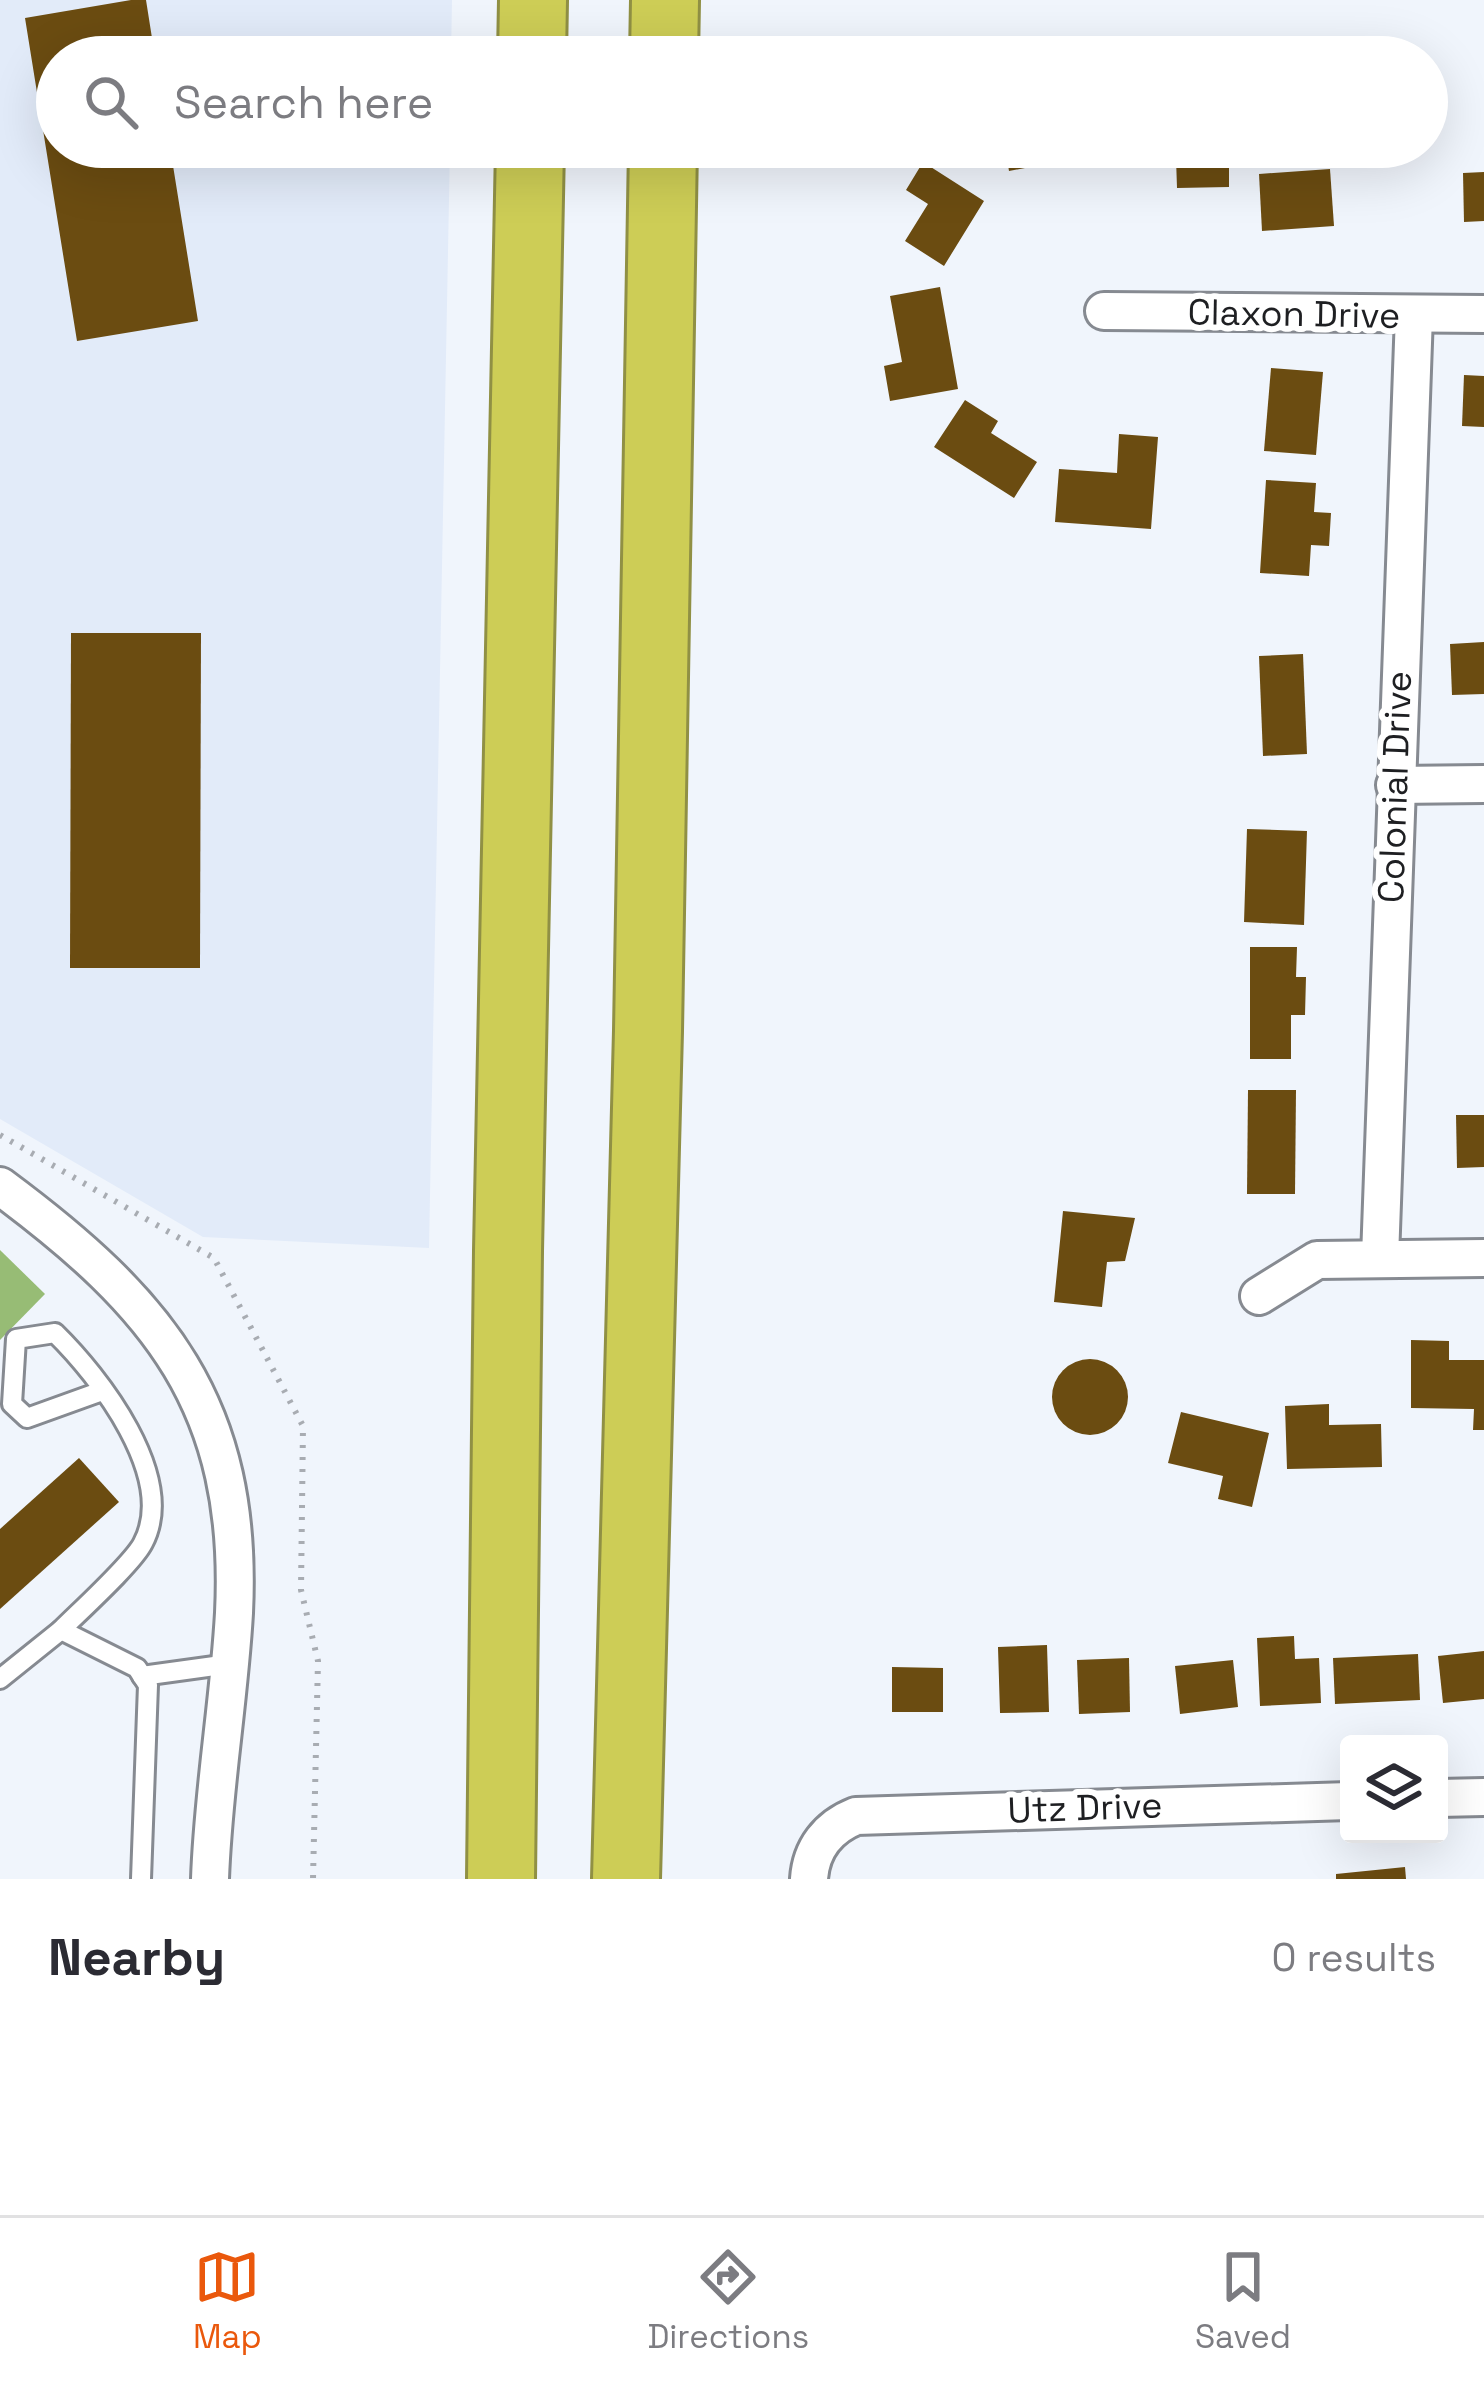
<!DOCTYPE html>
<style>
:root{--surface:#fff;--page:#f7f7f7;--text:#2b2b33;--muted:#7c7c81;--line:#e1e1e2;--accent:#ea580c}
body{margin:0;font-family:"Space Grotesk",sans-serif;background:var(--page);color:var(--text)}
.controls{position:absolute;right:36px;bottom:36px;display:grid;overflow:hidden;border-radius:12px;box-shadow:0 12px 48px #0002}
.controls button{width:108px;height:108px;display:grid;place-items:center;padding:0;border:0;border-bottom:3px solid var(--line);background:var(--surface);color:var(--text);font:60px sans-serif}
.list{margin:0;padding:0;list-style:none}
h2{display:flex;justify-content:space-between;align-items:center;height:156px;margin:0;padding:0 48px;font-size:51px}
h2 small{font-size:39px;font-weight:400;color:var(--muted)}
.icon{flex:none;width:66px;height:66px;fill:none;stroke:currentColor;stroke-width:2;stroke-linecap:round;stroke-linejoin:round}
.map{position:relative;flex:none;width:1484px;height:1879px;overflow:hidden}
.search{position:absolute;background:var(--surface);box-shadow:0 12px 48px #0002;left:36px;right:36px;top:36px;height:132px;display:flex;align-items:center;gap:30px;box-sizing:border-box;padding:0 42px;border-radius:66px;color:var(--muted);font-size:45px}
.sheet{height:336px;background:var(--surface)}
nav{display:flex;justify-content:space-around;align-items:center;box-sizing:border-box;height:168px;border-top:3px solid var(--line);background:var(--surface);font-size:33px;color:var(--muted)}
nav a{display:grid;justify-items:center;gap:6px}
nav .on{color:var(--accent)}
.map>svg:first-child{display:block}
</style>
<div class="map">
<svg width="1484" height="1879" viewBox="0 0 1484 1879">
<rect width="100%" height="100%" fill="#f0f5fc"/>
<polygon fill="#e2ebf9" points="0,0 452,0 451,57 57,57 57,147 450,147 429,1248 203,1237 0,1119"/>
<polygon fill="#97bc75" points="0,1250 45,1294 0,1340"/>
<g fill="#6b4c11">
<polygon points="131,0 146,0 155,57 57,57 57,147 170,147 198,321 77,341 25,18"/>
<polygon points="1005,147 1101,147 1102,153 1009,171"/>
<polygon points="1122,147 1229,147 1229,187 1177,188 1176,158 1122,159"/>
<polygon points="923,162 984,201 944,266 905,241 928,204 906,190"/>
<polygon points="1330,169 1334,226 1262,231 1259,174"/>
<polygon points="1484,172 1484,221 1464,222 1463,173"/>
<polygon points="940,287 958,389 890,401 884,366 902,362 890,296"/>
<polygon points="1271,368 1323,372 1316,455 1264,451"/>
<polygon points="1464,375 1484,376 1484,427 1462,426"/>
<polygon points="965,400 998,421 991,433 1037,462 1014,498 934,447"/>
<polygon points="1119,434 1158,437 1151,529 1055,522 1059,469 1117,473"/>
<polygon points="1266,480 1316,483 1314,512 1331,513 1329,546 1311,545 1309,576 1260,573"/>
<polygon points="71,633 201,633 200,968 70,968"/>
<polygon points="1484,642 1484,694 1452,695 1450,644"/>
<polygon points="1303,654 1307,754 1263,756 1259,656"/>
<polygon points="1247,829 1307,831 1304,925 1244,922"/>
<polygon points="1250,947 1297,947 1296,977 1306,977 1305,1015 1291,1015 1291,1059 1250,1059"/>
<polygon points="1248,1090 1296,1090 1295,1194 1247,1194"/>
<polygon points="1456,1115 1484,1115 1484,1167 1457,1168"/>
<polygon points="1063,1211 1135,1218 1125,1261 1107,1262 1102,1307 1054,1302"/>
<polygon points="1411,1340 1449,1341 1449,1360 1484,1360 1484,1430 1473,1430 1474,1409 1411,1408"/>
<circle cx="1090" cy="1397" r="38"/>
<polygon points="1329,1404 1329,1425 1381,1424 1382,1467 1287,1469 1285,1406"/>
<polygon points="1181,1412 1269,1433 1252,1507 1218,1499 1223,1476 1168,1463"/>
<polygon points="79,1458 119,1502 0,1609 0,1529"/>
<polygon points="1294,1636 1295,1659 1319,1658 1321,1703 1260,1706 1257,1638"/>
<polygon points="1047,1645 1049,1712 1000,1713 998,1647"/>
<polygon points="1484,1651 1484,1699 1443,1703 1438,1656"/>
<polygon points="1418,1654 1420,1700 1335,1704 1333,1658"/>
<polygon points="1129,1658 1130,1712 1079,1714 1077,1660"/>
<polygon points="1233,1660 1238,1707 1180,1714 1175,1666"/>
<polygon points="892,1667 943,1668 943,1712 892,1712"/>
<polygon points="1405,1867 1406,1879 1336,1879 1336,1874"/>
</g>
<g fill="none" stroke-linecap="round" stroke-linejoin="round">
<g stroke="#868a91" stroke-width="24">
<g id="service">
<path d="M102 1391 27 1418 12 1404 16 1339 55 1333C99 1376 178 1477 143 1543 133 1563 80 1611 61 1630L137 1668 148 1685 141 1879"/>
<polyline points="142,1676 229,1664"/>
<polyline points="0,1679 61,1630"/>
</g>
</g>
<g stroke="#868a91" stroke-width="42">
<g id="minor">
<polyline points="1104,311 1484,314"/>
<polyline points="1395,785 1484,784"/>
<path d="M0 1186C159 1304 244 1405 234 1613 229 1702 213 1790 210 1879"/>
<polyline points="1380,1258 1414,315"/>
<polyline points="1259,1296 1317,1260 1484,1258"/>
<polyline points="1439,1798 1484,1797"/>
<path d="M809 1879C811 1849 828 1827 856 1816L1349 1801"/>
</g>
</g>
<g stroke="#909044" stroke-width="72">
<g id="motorway">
<polyline points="532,57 533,0"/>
<polyline points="664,57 665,0"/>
<polyline points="501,1879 508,1251 530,147"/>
<polyline points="626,1879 648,1031 663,147"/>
</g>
</g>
<polyline stroke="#a8acb2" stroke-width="6" stroke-dasharray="3 9" stroke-linecap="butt" points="0,1135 214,1258 303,1426 301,1590 318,1661 313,1879"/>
<use href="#service" stroke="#fff" stroke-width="18"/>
<use href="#minor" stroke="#fff" stroke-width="36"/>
<use href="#motorway" stroke="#cdcd56" stroke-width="66"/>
</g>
<g text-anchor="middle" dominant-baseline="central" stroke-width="12" stroke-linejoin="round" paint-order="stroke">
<g font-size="36" fill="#1e1f22" stroke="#fff">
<text transform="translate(1294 314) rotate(1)">Claxon Drive</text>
<text transform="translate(1395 787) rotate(-88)">Colonial Drive</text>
<text transform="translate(1085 1808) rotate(-2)">Utz Drive</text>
</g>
</g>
</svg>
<div class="controls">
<button><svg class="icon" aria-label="layers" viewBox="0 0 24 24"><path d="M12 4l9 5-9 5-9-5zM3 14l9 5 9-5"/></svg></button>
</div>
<div class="search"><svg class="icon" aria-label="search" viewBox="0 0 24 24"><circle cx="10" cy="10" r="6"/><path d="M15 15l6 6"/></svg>Search here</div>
</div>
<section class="sheet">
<h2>Nearby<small>0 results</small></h2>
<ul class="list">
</ul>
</section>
<nav>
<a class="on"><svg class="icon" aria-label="map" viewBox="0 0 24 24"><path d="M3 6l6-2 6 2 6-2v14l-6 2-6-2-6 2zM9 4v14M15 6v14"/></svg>Map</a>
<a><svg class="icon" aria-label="directions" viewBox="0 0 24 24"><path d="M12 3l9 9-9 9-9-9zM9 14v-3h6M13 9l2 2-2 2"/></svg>Directions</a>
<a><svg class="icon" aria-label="saved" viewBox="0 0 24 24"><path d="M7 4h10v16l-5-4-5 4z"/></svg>Saved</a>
</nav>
